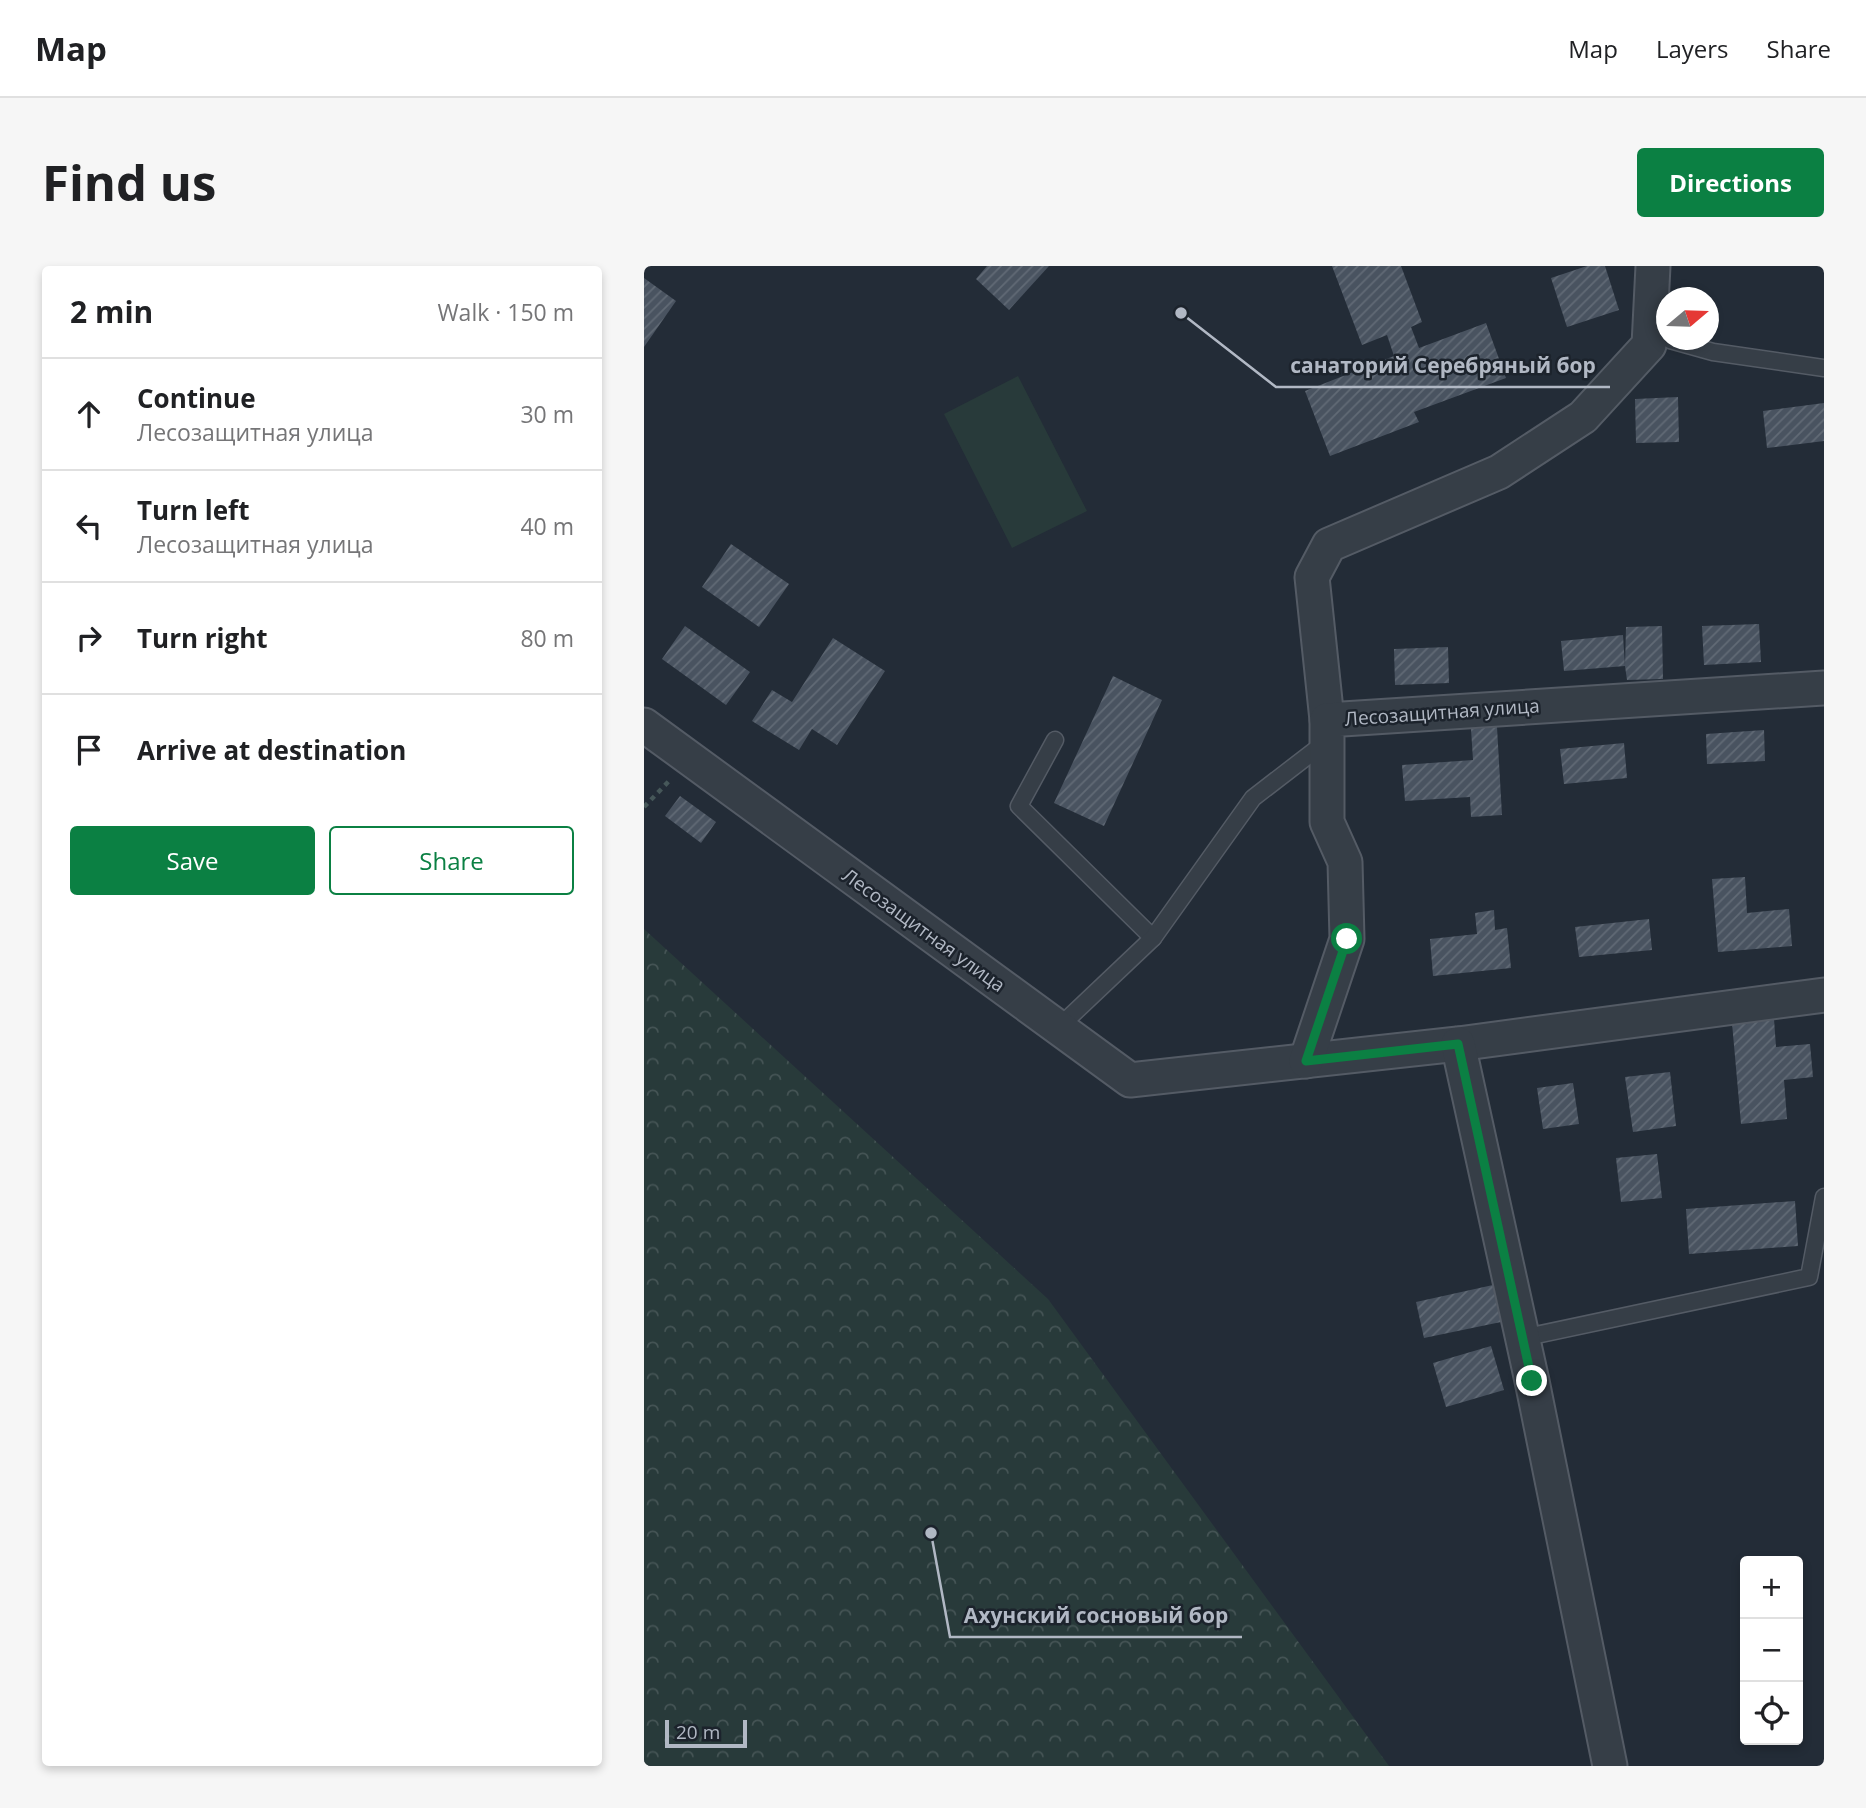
<!DOCTYPE html>
<meta charset="utf-8">
<style>
:root{--surface:#fff;--page:#f6f6f6;--text:#202124;--muted:#757577;--line:#e0e0e0;--accent:#0b8043}
body{margin:0;font-family:"Open Sans",sans-serif;background:var(--page);color:var(--text)}
.controls{position:absolute;right:21px;bottom:21px;display:grid;overflow:hidden;border-radius:7px;box-shadow:0 4px 10px #0003}
.controls button{width:63px;height:63px;display:grid;place-items:center;padding:0;border:0;border-bottom:2px solid var(--line);background:var(--surface);color:var(--text);font:35px sans-serif}
.compass{position:absolute;left:1012px;top:21px;width:63px;height:63px;border-radius:50%;background:var(--surface);box-shadow:0 4px 10px #0003;rotate:71deg}
.scale{position:absolute;left:21px;bottom:18px;width:82px;box-sizing:border-box;padding-left:7px;border:4px solid #b1b8c4;border-top:0;font-size:19px;line-height:24px;white-space:nowrap;color:#b1b8c4;-webkit-text-stroke:5px #1c232c;paint-order:stroke}
.stop{position:absolute;width:21px;height:21px;margin:-16px;border:5px solid #0b8043;border-radius:50%;background:#fff}
.stop.end{background:#0b8043;border-color:#fff;box-shadow:0 2px 7px #0008}
.list{margin:0;padding:0;list-style:none}
h2{display:flex;justify-content:space-between;align-items:center;height:91px;margin:0;padding:0 28px;font-size:30px}
h2 small{font-size:23px;font-weight:400;color:var(--muted)}
.list li{display:grid;grid-template-columns:46px 1fr auto;gap:21px;align-items:center;box-sizing:border-box;height:112px;padding:0 28px;border-top:2px solid var(--line)}
.list b{display:block;font-size:26px;white-space:nowrap}
.list p{margin:0;font-size:23px;white-space:nowrap;color:var(--muted)}
.list em{font-size:23px;font-style:normal;color:var(--muted)}
.actions{display:flex;gap:14px;padding:21px 28px}
.actions a{flex:1;padding:16px 0;border:2px solid var(--accent);border-radius:7px;text-align:center;font-size:24px;color:var(--accent)}
.actions .main{background:var(--accent);color:#fff}
.icon{flex:none;width:38px;height:38px;fill:none;stroke:currentColor;stroke-width:2;stroke-linecap:round;stroke-linejoin:round}
.map{position:relative;flex:none;width:1180px;height:1500px;overflow:hidden;border-radius:7px}
header{display:flex;align-items:center;gap:42px;box-sizing:border-box;height:98px;padding:0 35px;background:var(--surface);border-bottom:2px solid var(--line)}
header strong{font-size:33px}
nav{display:flex;gap:38px;margin-inline-start:auto;font-size:24px}
.intro{display:flex;align-items:center;justify-content:space-between;box-sizing:border-box;height:168px;padding:0 42px}
h1{margin:0;font-size:49px}
.button{padding:18px 32px;border-radius:7px;background:var(--accent);color:#fff;font-size:24px;font-weight:700}
main{display:flex;gap:42px;padding:0 42px}
aside{flex:1;background:var(--surface);border-radius:7px;box-shadow:0 4px 10px #0003}
.map>svg:first-child{display:block}
</style>
<header>
<strong>Map</strong>
<nav><a>Map</a><a>Layers</a><a>Share</a></nav>
</header>
<div class="intro"><h1>Find us</h1><a class="button">Directions</a></div>
<main>
<aside>
<h2>2 min<small>Walk · 150 m</small></h2>
<ul class="list">
<li><svg class="icon" aria-label="ahead" viewBox="0 0 24 24"><path d="M12 20V5M6 11l6-6 6 6"/></svg><div><b>Continue</b><p>Лесозащитная улица</p></div><em>30 m</em></li>
<li><svg class="icon" aria-label="left" viewBox="0 0 24 24"><path d="M17 20v-9H6M10 6l-5 5 5 5"/></svg><div><b>Turn left</b><p>Лесозащитная улица</p></div><em>40 m</em></li>
<li><svg class="icon" aria-label="right" viewBox="0 0 24 24"><path d="M7 20v-9h11M14 6l5 5-5 5"/></svg><div><b>Turn right</b></div><em>80 m</em></li>
<li><svg class="icon" aria-label="arrive" viewBox="0 0 24 24"><path d="M6 21V4h12l-3 4 3 4H6"/></svg><div><b>Arrive at destination</b></div></li>
</ul>
<div class="actions"><a class="main">Save</a><a>Share</a></div>
</aside>
<div class="map">
<svg width="1180" height="1500" viewBox="0 0 1180 1500">
<defs>
<pattern id="forest-crowns" width="20" height="18" patternUnits="userSpaceOnUse" patternTransform="scale(1.75)"><rect width="20" height="18" fill="#283a3a"/><path d="M2 6a3 3 0 1 1 6 0M12 15a3 3 0 1 1 6 0" fill="none" stroke="#455455"/></pattern>
<pattern id="building-hatch" width="6" height="6" patternUnits="userSpaceOnUse" patternTransform="scale(1.75)"><rect width="6" height="6" fill="#495360"/><path d="M-1 1l2-2M0 6l6-6M5 7l2-2" fill="none" stroke="#616a75"/></pattern>
</defs>
<rect width="100%" height="100%" fill="#232c37"/>
<polygon fill="url(#forest-crowns)" points="0,663 404,1033 745,1500 0,1500"/>
<polygon fill="#283a3a" points="374,110 443,245 368,282 300,148"/>
<g fill="url(#building-hatch)">
<polygon points="343,0 405,0 365,44 332,13"/>
<polygon points="688,0 757,0 778,56 767,61 775,82 842,57 862,112 770,146 775,156 686,190 661,125 750,90 743,69 718,79"/>
<polygon points="943,0 961,0 975,44 923,61 907,12"/>
<polygon points="0,12 32,35 0,81"/>
<polygon points="1034,131 1035,176 992,177 991,133"/>
<polygon points="1180,137 1180,175 1123,182 1119,145"/>
<polygon points="87,278 145,318 115,361 58,321"/>
<polygon points="1115,358 1117,396 1060,399 1058,360"/>
<polygon points="41,360 106,406 82,439 18,393"/>
<polygon points="1018,360 1019,413 983,414 981,400 982,361"/>
<polygon points="979,369 981,400 920,405 917,375"/>
<polygon points="189,372 241,405 193,479 168,463 155,484 108,455 128,424 148,436"/>
<polygon points="804,381 805,417 751,419 750,383"/>
<polygon points="469,410 518,434 460,560 410,537"/>
<polygon points="853,461 858,549 827,551 826,531 761,535 758,499 829,494 827,463"/>
<polygon points="1120,464 1121,495 1063,498 1062,468"/>
<polygon points="980,477 983,512 920,518 916,483"/>
<polygon points="36,530 72,556 57,577 21,550"/>
<polygon points="1101,611 1103,647 1145,643 1148,680 1074,686 1068,613"/>
<polygon points="850,644 851,664 863,662 867,702 789,710 786,673 833,668 831,647"/>
<polygon points="1005,653 1008,684 935,691 931,661"/>
<polygon points="1130,753 1132,781 1166,778 1169,811 1140,814 1143,853 1097,858 1088,757"/>
<polygon points="1026,806 1032,860 989,866 981,811"/>
<polygon points="929,817 935,858 899,863 893,822"/>
<polygon points="1013,888 1018,932 977,936 972,892"/>
<polygon points="1151,935 1154,980 1045,988 1042,943"/>
<polygon points="849,1019 857,1056 780,1072 772,1036"/>
<polygon points="847,1080 860,1124 802,1141 789,1097"/>
</g>
<g fill="none" stroke-linecap="round" stroke-linejoin="round">
<g stroke="#545b65" stroke-width="19">
<g id="service">
<polyline points="1026,74 1069,86 1180,102"/>
<polyline points="411,474 375,540 509,672"/>
<polyline points="414,762 509,672 609,532 683,475"/>
<polyline points="878,1072 1165,1011 1180,931"/>
</g>
</g>
<g stroke="#545b65" stroke-width="37">
<g id="minor">
<polyline points="683,454 668,311 685,279 855,206 939,151 1005,79 1009,0"/>
<polyline points="0,459 486,814 814,778 1180,729"/>
<polyline points="814,778 888,1115 966,1500"/>
<polyline points="662,795 703,673 701,596 683,556 683,454 1180,422"/>
</g>
</g>
<polyline stroke="#465759" stroke-width="4.5" stroke-dasharray="5 5" stroke-linecap="butt" points="0,541 26,514"/>
<use href="#service" stroke="#363e47" stroke-width="16"/>
<use href="#minor" stroke="#363e47" stroke-width="33"/>
</g>
<g fill="none" stroke-linecap="round" stroke-linejoin="round">
<polyline stroke="#0b8043" stroke-width="9" points="703,673 662,795 814,778 888,1115"/>
</g>
<g text-anchor="middle" dominant-baseline="central" stroke-width="5" stroke-linejoin="round" paint-order="stroke">
<g font-size="19" fill="#b1b8c4" stroke="#1c232c">
<text transform="translate(798 446) rotate(-4)">Лесозащитная улица</text>
<text transform="translate(280 664) rotate(36)">Лесозащитная улица</text>
</g>
</g>
<path fill="none" stroke="#b1b8c4" stroke-width="2.5" d="M537 47L632 121H966M287 1267L306 1371H598"/>
<g fill="#b1b8c4" stroke="#1c232c" stroke-width="2.5">
<circle cx="537" cy="47" r="7"/>
<circle cx="287" cy="1267" r="7"/>
</g>
<g font-size="21" text-anchor="middle" font-weight="bold" fill="#b1b8c4" stroke="#1c232c" stroke-width="5" stroke-linejoin="round" paint-order="stroke">
<text x="799" y="107">санаторий Серебряный бор</text>
<text x="452" y="1357">Ахунский сосновый бор</text>
</g>
</svg>
<div class="controls">
<button>+</button>
<button>−</button>
<button><svg class="icon" aria-label="locate" viewBox="0 0 24 24"><circle cx="12" cy="12" r="6"/><path d="M12 2v4M12 18v4M2 12h4M18 12h4"/></svg></button>
</div>
<svg class="compass" viewBox="-18 -18 36 36"><path d="M0-13l5 13h-10z" fill="#e53935"/><path d="M0 13l5-13h-10z" fill="#757577"/></svg>
<div class="scale">20 m</div>
<div class="stop" style="left:703px;top:673px"></div>
<div class="stop end" style="left:888px;top:1115px"></div>
</div>
</main>
